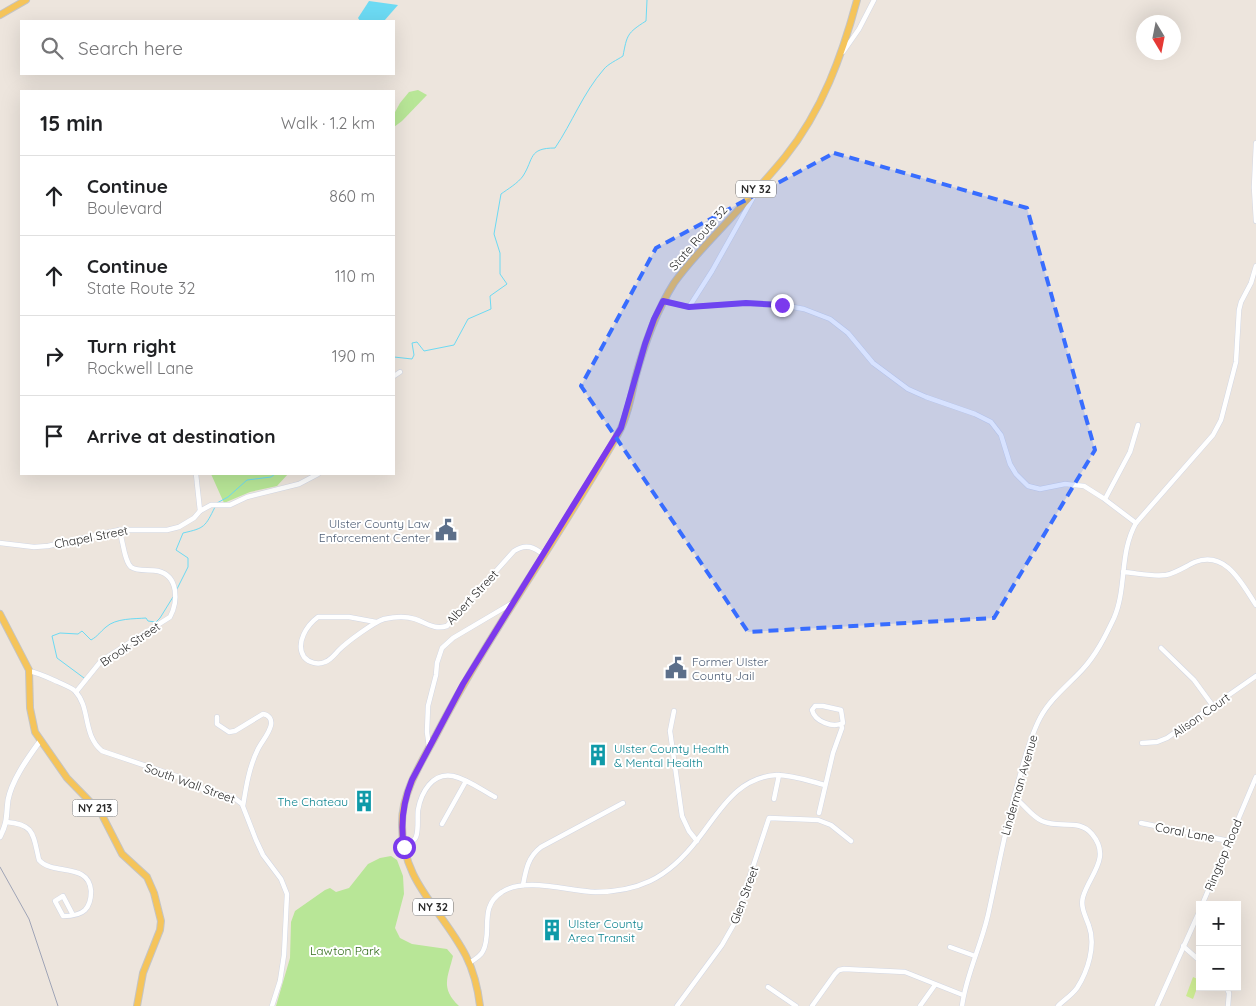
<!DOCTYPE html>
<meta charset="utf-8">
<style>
:root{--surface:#fff;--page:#f2f2f2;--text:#202124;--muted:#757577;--line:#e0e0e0}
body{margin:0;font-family:Quicksand,sans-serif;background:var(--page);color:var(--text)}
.controls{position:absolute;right:15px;bottom:15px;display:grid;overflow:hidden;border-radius:0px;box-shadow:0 5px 20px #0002}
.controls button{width:45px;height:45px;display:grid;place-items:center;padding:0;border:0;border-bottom:1px solid var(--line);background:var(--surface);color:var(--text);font:25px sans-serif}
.compass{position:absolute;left:1136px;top:15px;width:45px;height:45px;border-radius:50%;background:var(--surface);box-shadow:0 5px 20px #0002;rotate:170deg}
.stop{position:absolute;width:15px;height:15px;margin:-11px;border:4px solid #7c3aed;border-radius:50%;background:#fff}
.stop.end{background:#7c3aed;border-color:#fff;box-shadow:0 1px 5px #0008}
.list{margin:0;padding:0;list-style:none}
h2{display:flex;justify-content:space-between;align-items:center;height:65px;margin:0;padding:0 20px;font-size:21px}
h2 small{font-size:16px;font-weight:400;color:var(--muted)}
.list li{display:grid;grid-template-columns:32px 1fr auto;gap:15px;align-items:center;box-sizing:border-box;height:80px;padding:0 20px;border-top:1px solid var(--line)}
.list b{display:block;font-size:19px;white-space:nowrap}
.list p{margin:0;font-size:16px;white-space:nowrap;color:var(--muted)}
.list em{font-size:16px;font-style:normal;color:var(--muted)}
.icon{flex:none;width:28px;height:28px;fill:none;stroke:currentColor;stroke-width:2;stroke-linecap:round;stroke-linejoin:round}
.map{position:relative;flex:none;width:1256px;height:1006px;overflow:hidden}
.search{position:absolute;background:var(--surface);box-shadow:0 5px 20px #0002;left:20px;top:20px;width:375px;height:55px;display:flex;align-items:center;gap:12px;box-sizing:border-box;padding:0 18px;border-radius:0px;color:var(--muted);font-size:19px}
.panel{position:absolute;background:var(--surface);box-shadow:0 5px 20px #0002;left:20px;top:90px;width:375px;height:385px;border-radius:0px}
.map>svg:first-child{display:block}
</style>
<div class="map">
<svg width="1256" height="1006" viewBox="0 0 1256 1006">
<rect width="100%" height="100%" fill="#ede5dd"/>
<g fill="#b8e697">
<polygon points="418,90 427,95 402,121 394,127 394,114 400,103 409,92"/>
<polygon points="211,474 288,474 277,486 250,492 224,503"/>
<path d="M391 856 397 860 403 876 404 894 395 928 400 938 412 944 447 949 453 956C448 977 440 988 459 1006H276L290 958 291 922 295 911 325 890 330 888 336 892 349 888 368 864 380 858Z"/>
</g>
<polygon fill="#ceed93" points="1193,977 1200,980 1193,999 1186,996"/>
<polygon fill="#6cdaf3" points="369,1 398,5 384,21 360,21 358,18"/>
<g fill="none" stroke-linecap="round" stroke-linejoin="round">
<g stroke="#6cdaf3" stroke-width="1">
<path d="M394 357 412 359 414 355 412 343 417 342 424 351 454 345 468 319 491 309 490 296 507 284 500 274V253L494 234 501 194C508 189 518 183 523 176 534 159 528 148 555 148 572 123 583 93 604 69 608 64 617 60 623 56 627 35 627 33 646 21L647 0"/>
<polyline points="217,503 228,497 247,480 271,477 275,474"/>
<path d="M177 589 188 567V558L176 550 183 533C205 528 205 527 215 507"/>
<path d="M84 678 57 658 52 636 60 633 78 634 82 631 91 640C98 636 100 632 106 627 116 618 134 619 146 618L148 621 156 622 160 618 173 597"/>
</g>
<g stroke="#d2d7e4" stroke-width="5.5">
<g id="minor">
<polyline points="843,52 859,29 874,0"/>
<polyline points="1256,143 1254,187 1256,221"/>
<polyline points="663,301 689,307 746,303 782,305 804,309 830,319 848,333 873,363 908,389 926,397 975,414 991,422 1001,435 1010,464 1016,474 1028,486 1040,489 1065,484 1084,486 1103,498 1136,523"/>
<polyline points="689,307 712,271 754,196"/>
<polyline points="394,376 400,372"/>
<polyline points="196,474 200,511"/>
<polyline points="1105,499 1130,452 1138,425"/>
<polyline points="0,543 34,547 48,546 119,530 167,530 179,527 194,518 200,511 211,505 230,505 247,497 299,484 318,474"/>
<path d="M1123 572C1137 573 1153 577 1166 575 1176 573 1186 566 1195 562 1226 550 1242 584 1256 605"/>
<path d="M376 622 349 617H318C307 625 295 643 304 657 309 663 318 665 325 662 331 660 335 654 339 650 347 642 374 622 384 619 393 617 406 616 415 619 427 623 434 630 447 626L514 551C526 543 534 547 544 555"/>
<polyline points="1161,648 1194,680 1213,706"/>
<path d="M29 671C39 673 49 678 58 682 64 685 71 687 75 691 91 708 82 734 102 751L179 777 205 790 233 797 242 804 256 840 263 855 281 879 287 894 284 955 280 981 272 1006"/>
<path d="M76 692 101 661 170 617C178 602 179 576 158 571 150 569 138 572 131 567 124 561 123 539 119 530"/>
<path d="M815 706H823L841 710 843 723C833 728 815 722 812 710Z"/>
<polyline points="674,711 670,731 682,816 689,831 697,841"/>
<path d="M217 717V724L229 732 235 731 263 714C269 715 272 719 271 725 269 734 262 741 258 749 249 767 246 787 243 806"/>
<polyline points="1142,743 1157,742 1167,738 1256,676"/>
<polyline points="429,747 427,732 428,706 436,675 437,663 442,648 453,638 514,602"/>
<path d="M1014 797C1024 804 1031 816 1042 821 1059 829 1079 818 1092 834 1112 858 1089 875 1083 897 1080 907 1086 917 1089 926 1096 945 1088 971 1077 988 1072 995 1064 1000 1058 1006"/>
<polyline points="774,799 779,775"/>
<polyline points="819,813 833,753 842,728 841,724"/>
<path d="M6 822C35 824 33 835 39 860 53 876 89 862 91 891 91 897 90 905 85 910 80 915 71 916 63 916L55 901 63 896 73 915"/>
<polyline points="1141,823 1229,841"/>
<polyline points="442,824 466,781"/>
<path d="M404 847C409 844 414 842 416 837 419 829 417 818 418 810 421 793 432 772 453 776 467 779 482 790 495 797"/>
<path d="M523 885C526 869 528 857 541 847L623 803"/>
<polyline points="1202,905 1256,777"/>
<polyline points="1183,946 1200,961"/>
<polyline points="950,947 975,956"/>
<path d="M469 963C474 960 481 956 483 951 493 932 478 907 502 892 524 877 569 891 595 892 613 892 633 889 650 881 669 872 685 856 698 839 720 811 737 777 777 775 793 775 809 781 825 785"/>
<polyline points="768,987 796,1006"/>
<polyline points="1226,987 1229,993 1228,1006"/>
<polyline points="677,1006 722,945 734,924 769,818 818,820 831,825 851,841"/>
<polyline points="812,1006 835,974 839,970 844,969 905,972 963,995"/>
<polyline points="920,1006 935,985"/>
<path d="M962 1006C966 975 981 946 988 915 998 870 1006 824 1019 779 1025 758 1030 737 1040 718 1050 699 1068 685 1082 670 1096 655 1105 637 1114 618 1127 588 1119 553 1136 523L1213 435 1221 420 1236 362 1239 310 1241 302 1251 283 1256 266"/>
<polyline points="1157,1006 1200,910"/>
</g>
</g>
<g stroke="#d2d7e4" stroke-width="6">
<path id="tertiary" d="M0 837C8 821 6 816 8 800 12 779 28 758 40 741"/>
</g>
<g stroke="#c4c4c4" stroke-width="8">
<g id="primary">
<polyline points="0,15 26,0"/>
<polyline points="0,614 29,670 30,708 35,732 67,778 101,813 122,854 147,877 154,893 161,921 160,930 143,973 137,1006"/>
<path d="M480 1006C478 989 474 972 466 956 442 909 401 882 402 823 402 792 421 763 435 737 489 632 560 537 618 434 627 418 631 398 635 379 644 345 655 313 674 283 686 266 701 250 715 235 739 209 763 184 785 157 822 111 842 56 857 0"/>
</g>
</g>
<use href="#minor" stroke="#fff" stroke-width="4.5"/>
<use href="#tertiary" stroke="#fff" stroke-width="5"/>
<use href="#primary" stroke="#f5c45a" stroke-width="6"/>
<polyline stroke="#9fa4b6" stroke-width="1" points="0,867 29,919 58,1006"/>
</g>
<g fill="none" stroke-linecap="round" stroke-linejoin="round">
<path stroke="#7c3aed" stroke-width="6" d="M404 847C400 823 403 802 412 780L463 684 621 428 645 344 654 319 663 301 689 307 746 303 782 305"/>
</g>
<path fill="#386dff" fill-opacity="0.2" stroke="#386dff" stroke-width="4" stroke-dasharray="10 6" stroke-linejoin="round" d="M834 153 1027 208 1095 450 994 618 748 632 581 386 656 248Z"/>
<defs>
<g id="civic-bare" transform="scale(1.725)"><path d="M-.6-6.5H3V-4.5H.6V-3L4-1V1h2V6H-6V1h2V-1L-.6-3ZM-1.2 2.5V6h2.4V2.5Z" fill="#5c6f8a" stroke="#fff" stroke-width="2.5" paint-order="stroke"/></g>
<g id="building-bare" transform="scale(1.725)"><path d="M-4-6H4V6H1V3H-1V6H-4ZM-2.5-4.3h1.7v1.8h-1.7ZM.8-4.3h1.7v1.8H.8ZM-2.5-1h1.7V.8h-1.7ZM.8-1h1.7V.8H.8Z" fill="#0f9aa8" stroke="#fff" stroke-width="2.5" paint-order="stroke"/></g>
</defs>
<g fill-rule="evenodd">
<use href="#civic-bare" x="446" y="530"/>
<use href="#civic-bare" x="676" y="668"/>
<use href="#building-bare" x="598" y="755"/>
<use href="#building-bare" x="364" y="801"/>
<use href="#building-bare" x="552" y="930"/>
</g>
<g text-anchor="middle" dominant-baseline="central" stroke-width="4" stroke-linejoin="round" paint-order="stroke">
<g fill="#fff" stroke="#6b6b6b" stroke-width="1">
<rect x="736" y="180.5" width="40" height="17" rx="4"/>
<rect x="72.5" y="799.5" width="45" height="17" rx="4"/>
<rect x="413" y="898.5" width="40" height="17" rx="4"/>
</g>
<g font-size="11" font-weight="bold" fill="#2b2b2b">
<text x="756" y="189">NY 32</text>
<text x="95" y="808">NY 213</text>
<text x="433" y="907">NY 32</text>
</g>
<g font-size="12" fill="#2b2b2b" stroke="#fff">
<text transform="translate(698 238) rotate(-49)">State Route 32</text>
<text transform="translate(91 537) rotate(-11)">Chapel Street</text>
<text transform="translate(472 597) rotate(-47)">Albert Street</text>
<text transform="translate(130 644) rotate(-34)">Brook Street</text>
<text transform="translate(1201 715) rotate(-35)">Alison Court</text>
<text transform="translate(190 783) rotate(20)">South Wall Street</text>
<text transform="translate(1019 785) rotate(-74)">Linderman Avenue</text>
<text transform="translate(1185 832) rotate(11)">Coral Lane</text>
<text transform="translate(1223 855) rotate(-67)">Ringtop Road</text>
<text transform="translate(744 895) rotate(-70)">Glen Street</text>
</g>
<g font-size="12" fill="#4e5e75" stroke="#fff" text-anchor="end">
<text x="430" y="523">Ulster County Law<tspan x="430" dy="14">Enforcement Center</tspan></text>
<text x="692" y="661" text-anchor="start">Former Ulster<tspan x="692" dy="14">County Jail</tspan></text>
</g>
<g font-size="12" fill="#0d838f" stroke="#fff" text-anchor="start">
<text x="614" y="748">Ulster County Health<tspan x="614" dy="14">&amp; Mental Health</tspan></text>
<text x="348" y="801" text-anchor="end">The Chateau</text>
<text x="568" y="923">Ulster County<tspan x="568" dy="14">Area Transit</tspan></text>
</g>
<g font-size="12" fill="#306b18" stroke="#fff">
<text x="345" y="950">Lawton Park</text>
</g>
</g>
</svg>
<div class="controls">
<button>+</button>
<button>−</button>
</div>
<svg class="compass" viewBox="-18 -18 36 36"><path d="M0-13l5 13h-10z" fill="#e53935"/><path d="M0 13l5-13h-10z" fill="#757577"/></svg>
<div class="stop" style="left:404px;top:847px"></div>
<div class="stop end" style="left:782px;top:305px"></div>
<div class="search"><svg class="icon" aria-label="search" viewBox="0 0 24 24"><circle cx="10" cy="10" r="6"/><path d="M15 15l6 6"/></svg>Search here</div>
<section class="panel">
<h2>15 min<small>Walk · 1.2 km</small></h2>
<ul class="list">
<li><svg class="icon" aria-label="ahead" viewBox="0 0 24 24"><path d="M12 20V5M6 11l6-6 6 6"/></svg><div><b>Continue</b><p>Boulevard</p></div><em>860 m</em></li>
<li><svg class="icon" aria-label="ahead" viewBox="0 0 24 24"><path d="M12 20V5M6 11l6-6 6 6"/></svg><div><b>Continue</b><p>State Route 32</p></div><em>110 m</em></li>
<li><svg class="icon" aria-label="right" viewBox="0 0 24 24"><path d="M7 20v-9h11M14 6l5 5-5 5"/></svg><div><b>Turn right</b><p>Rockwell Lane</p></div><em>190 m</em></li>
<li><svg class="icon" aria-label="arrive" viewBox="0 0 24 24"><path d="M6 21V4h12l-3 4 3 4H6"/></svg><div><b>Arrive at destination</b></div></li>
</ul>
</section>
</div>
